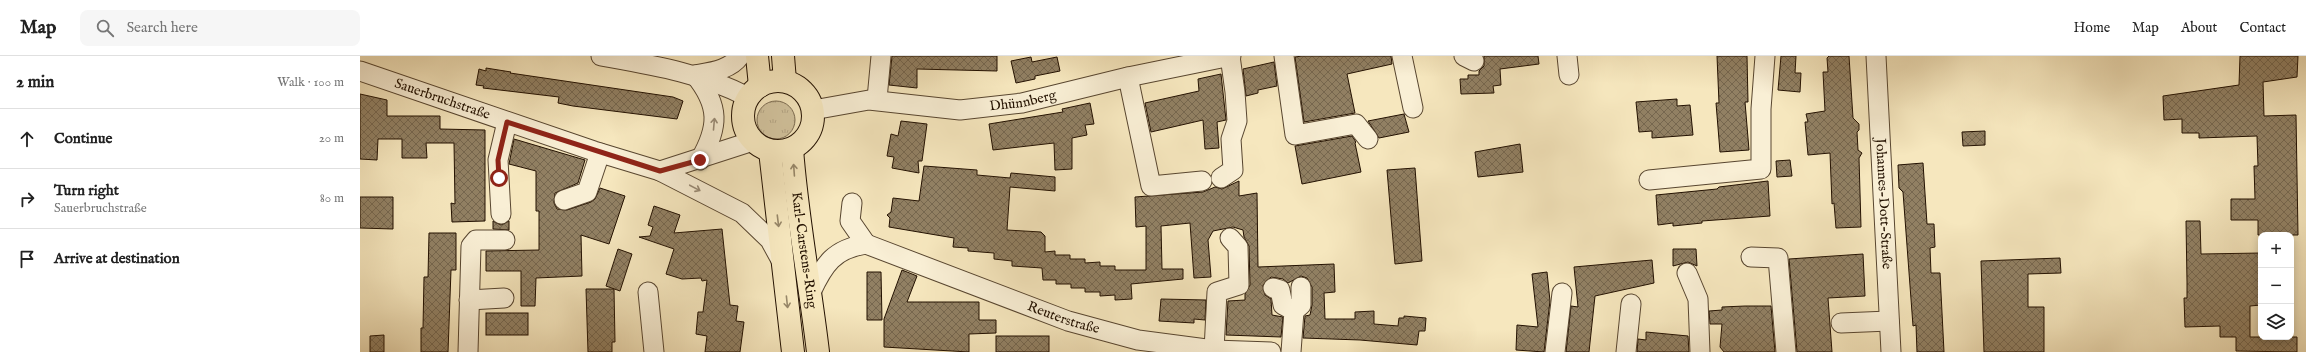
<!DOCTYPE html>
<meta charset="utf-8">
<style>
:root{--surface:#fff;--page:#f6f6f6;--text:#222;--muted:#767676;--line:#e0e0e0}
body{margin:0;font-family:"IM FELL English",serif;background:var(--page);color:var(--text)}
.controls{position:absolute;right:12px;bottom:12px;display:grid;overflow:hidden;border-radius:8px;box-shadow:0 2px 10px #0003}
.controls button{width:36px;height:36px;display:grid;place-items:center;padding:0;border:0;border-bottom:1px solid var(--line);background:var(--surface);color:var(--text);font:20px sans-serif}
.stop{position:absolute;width:12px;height:12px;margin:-9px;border:3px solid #8f2418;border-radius:50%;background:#fff}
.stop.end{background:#8f2418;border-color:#fff;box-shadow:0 1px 4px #0008}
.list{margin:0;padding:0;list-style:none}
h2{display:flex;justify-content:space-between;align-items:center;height:52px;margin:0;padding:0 16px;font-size:17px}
h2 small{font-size:13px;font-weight:400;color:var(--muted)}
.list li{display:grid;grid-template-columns:26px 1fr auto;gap:12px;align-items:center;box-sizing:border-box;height:60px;padding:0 16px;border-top:1px solid var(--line)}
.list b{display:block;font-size:15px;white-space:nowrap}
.list p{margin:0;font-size:13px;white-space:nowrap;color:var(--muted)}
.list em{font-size:13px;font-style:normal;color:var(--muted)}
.icon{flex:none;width:22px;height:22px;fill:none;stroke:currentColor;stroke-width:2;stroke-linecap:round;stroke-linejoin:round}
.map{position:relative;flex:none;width:1946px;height:296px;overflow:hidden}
header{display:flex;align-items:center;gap:24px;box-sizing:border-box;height:56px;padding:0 20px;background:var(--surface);border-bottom:1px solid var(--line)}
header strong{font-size:19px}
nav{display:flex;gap:22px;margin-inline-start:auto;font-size:14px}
.search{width:280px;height:36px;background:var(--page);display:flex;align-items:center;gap:10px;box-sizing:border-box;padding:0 14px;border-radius:8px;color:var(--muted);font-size:15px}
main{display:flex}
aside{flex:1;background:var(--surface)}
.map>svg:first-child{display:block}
</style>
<header>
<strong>Map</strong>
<div class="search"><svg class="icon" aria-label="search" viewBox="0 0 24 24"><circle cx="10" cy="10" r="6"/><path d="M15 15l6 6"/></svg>Search here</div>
<nav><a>Home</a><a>Map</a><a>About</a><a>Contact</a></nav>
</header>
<main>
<aside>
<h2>2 min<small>Walk · 100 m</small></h2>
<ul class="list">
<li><svg class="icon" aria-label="ahead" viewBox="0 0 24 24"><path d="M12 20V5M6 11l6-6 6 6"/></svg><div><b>Continue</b></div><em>20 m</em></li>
<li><svg class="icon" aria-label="right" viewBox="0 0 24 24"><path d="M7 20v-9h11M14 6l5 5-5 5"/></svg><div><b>Turn right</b><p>Sauerbruchstraße</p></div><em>80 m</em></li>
<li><svg class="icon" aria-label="arrive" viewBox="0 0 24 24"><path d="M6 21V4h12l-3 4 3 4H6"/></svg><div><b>Arrive at destination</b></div></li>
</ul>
</aside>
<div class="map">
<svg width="1946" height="296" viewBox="0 0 1946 296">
<defs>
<pattern id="grass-tufts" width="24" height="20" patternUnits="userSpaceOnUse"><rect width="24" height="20" fill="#d2c39e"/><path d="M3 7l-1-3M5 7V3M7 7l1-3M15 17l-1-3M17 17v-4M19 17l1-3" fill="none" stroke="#b4a686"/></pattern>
<pattern id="building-cross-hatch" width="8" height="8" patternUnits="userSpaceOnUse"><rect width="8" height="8" fill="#918063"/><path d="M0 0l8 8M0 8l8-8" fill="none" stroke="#76674f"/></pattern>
</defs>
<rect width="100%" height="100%" fill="#f6e7be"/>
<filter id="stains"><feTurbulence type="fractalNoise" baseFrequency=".005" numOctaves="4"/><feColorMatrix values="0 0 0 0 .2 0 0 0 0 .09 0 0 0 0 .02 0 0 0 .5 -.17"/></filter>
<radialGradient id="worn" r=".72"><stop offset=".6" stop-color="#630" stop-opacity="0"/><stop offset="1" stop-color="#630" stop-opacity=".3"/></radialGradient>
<circle fill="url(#grass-tufts)" stroke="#7a6a50" cx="416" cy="64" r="19"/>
<g fill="url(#building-cross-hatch)" stroke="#231101">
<polygon points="532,0 637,0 637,15 557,13 557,32 529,29"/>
<polygon points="942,0 1031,0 1032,8 987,18 995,57 944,66 935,1"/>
<polygon points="1124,0 1178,0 1179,8 1140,13 1141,29 1133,30 1134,37 1101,38 1100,23 1108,23 1108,19 1119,19 1119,15 1124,10"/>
<polygon points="1357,0 1387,0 1388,46 1385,46 1389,94 1360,96 1356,47 1359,47"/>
<polygon points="1421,0 1436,0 1435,17 1441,17 1440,36 1418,34"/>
<polygon points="1469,0 1489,0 1493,62 1499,68 1499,74 1497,76 1498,94 1502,97 1499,102 1501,171 1476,172 1474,147 1472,148 1470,97 1448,99 1445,66 1448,66 1446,58 1465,55 1463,16 1468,16 1467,2"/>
<polygon points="1880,0 1938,0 1937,21 1903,26 1904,60 1936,59 1938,179 1898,179 1898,164 1871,164 1871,143 1895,143 1894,110 1898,110 1897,80 1839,82 1839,77 1822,77 1822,63 1804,64 1803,40 1879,29"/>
<polygon points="671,1 672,6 697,1 700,15 675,20 675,23 656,27 651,5"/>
<polygon points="914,6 917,30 898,34 898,37 886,40 883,13"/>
<polygon points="126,12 151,16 150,17 313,41 323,45 317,63 213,50 198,47 199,41 123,32 124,30 116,29 119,13 126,15"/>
<polygon points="861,18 866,64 857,66 859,92 845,93 843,64 791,76 785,47 839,35 838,23"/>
<polygon points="0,38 27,44 27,60 80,60 80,73 125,74 125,165 92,166 91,147 95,148 94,87 66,87 67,102 42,102 42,83 18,83 17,104 0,103"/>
<polygon points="1317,43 1317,50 1330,49 1333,79 1292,82 1292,75 1279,76 1276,46"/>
<polygon points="730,47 734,68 725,69 727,79 712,82 712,113 695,114 694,87 633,94 629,68 703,56 702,53"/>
<polygon points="1044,58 1049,76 1019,82 1008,65"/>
<polygon points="541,65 567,68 562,105 558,105 559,117 532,112 534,101 527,100 531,78 538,80"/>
<polygon points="1625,75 1625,89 1603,90 1602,76"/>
<polygon points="992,80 996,86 995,87 1001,116 942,128 935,90"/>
<polygon points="154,83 225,104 218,127 195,137 194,147 197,153 207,154 231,146 235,143 240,132 265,140 249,188 221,179 222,220 176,222 175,250 161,250 161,215 126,215 126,195 179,194 179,155 176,155 176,115 149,108"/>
<polygon points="1160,88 1163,116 1118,121 1115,96"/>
<polygon points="1430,104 1432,120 1417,121 1416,105"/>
<polygon points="1563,107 1567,168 1574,168 1575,191 1570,192 1571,217 1580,217 1584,296 1557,296 1556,269 1553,270 1543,136 1539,132 1538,109"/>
<polygon points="564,110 617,114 617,119 650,122 651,117 695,121 695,135 650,131 647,174 681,176 685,180 685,196 695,195 695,199 710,199 710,203 725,203 725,207 740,206 740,210 755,210 755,214 786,214 786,170 776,171 775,141 843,136 855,131 862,133 879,125 879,140 897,137 898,211 974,208 975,236 964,237 965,263 995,263 995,256 1014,255 1014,268 1038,270 1039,262 1044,262 1044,260 1066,262 1065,275 1059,275 1057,289 1000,284 943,282 945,260 950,259 952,249 952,231 947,222 941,220 928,227 923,223 911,221 903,229 905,239 911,243 912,259 923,261 921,281 866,279 868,245 885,244 885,238 890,229 889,190 884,181 883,174 873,171 853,175 848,184 851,221 834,222 830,167 801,170 802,213 823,213 823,223 771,228 772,243 755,244 755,239 740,240 740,236 725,236 725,232 711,232 711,228 696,228 696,224 683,224 682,212 652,210 652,205 634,203 634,197 608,195 608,192 593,191 594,182 529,171 530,162 527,159 531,156 533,142 559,145"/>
<polygon points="1055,112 1062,205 1035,208 1027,114"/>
<polygon points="1408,125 1410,160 1342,165 1342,167 1313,170 1313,167 1298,169 1296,139 1357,133 1359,131"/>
<polygon points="0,141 33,141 33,173 0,172"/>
<polygon points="294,150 320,159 314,177 362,173 370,249 378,250 376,265 384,266 380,296 345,296 347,280 336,278 338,256 343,256 347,224 342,225 341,222 322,223 306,218 314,193 279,181 290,180 293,171 288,169"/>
<polygon points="133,165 141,169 149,165 149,174 133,173"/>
<polygon points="1826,165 1840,165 1841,198 1901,197 1901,249 1890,250 1890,281 1937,281 1937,296 1876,295 1876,281 1860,281 1860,270 1825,271 1824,242 1827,242 1827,226"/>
<polygon points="69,177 96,177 96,214 91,214 88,296 61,296 61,272 63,272 64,221 68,221"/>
<polygon points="258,193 272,198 260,235 246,230"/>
<polygon points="1313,193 1336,193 1337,210 1328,206 1313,210"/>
<polygon points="1503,198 1505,240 1468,242 1472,296 1437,296 1429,203"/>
<polygon points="1700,202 1701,217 1668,218 1668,251 1684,251 1684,296 1624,296 1621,205"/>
<polygon points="1292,204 1294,227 1235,240 1229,296 1206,296 1211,250 1218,251 1214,211"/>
<polygon points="542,214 557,220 547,246 619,246 619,264 636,264 636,277 609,278 609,296 524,291 524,263"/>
<polygon points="507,216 521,216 522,264 507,264"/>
<polygon points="1187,216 1190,245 1184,296 1156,294 1157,269 1178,271 1172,218"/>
<polygon points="226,233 254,233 255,286 252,286 252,296 228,296"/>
<polygon points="801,243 846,244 845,264 834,263 834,267 799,265"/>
<polygon points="1385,250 1411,250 1415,296 1364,296 1360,291 1362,268 1350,268 1349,255 1362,254 1362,251"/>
<rect x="126" y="257" width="42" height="22"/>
<polygon points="1286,276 1328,280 1329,296 1277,296 1278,283 1286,284"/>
<polygon points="24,279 24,296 10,296 10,280"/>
<rect x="636" y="280" width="53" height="16"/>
</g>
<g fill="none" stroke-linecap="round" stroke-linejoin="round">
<g stroke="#584630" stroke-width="21">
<g id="minor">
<path d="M241 0C291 9 342 17 388 41"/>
<polyline points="924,0 935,79 996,68 1008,83"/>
<polyline points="1042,0 1053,52"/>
<polyline points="1104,0 1114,5"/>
<polyline points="1207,0 1209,19"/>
<path id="s1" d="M1516 0 1531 296"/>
<path id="s2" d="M0 15 234 95 300 115 382 157 410 184 422 206"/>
<path d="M335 19C360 50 359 71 340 104"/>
<path d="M335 19C351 16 370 14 380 0"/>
<polyline points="768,21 791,130 842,125"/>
<polyline points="517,43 521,0"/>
<path id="s3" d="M453 54 509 44 600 54 662 47 768 21 871 0"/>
<polyline points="300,115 393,85"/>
<polyline points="861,122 873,114 871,83 877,65 875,36 870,0"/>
<polyline points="1289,124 1401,113 1401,53 1405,0"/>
<polyline points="204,144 227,136 240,97"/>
<polyline points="492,147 490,165 506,188"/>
<polyline points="141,158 138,104 147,66"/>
<polyline points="1391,201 1418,202 1426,296"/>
<polyline points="1327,217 1338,243 1340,296"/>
<polyline points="913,232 920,234 923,249 934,255 931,296"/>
<polyline points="288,236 294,296"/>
<path id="s4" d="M451 236C464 208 474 193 506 188L708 265 778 284 854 294 911 296"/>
<polyline points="109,244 144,242"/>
<polyline points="934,255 941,249 941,231"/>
<polyline points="1481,267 1529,265"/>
<polyline points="854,294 857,236 879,229 878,191 870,182"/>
<polyline points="108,296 111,190 116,184 145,184"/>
<polyline points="1195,296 1202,237"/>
<polyline points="1266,296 1271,248"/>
</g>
</g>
<g stroke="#231101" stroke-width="24">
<g id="major">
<polyline points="397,0 400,30"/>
<polyline points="423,0 425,25"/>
<circle cx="418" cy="60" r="35"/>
<path id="s5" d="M432 93C437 161 450 228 458 296"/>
<polyline points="410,95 433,296"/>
</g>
</g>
<use href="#minor" stroke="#f9efd5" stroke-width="19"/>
<use href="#major" stroke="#f6e7be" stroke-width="22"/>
</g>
<defs><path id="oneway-shaft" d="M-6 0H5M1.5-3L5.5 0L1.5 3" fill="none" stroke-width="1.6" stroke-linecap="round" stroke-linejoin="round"/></defs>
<g stroke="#998b76">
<use href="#oneway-shaft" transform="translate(354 68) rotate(-85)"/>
<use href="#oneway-shaft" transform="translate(335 132) rotate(28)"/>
</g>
<g stroke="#978769">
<use href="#oneway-shaft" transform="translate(434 114) rotate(-94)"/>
<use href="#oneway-shaft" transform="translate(418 165) rotate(83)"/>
<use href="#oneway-shaft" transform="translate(427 246) rotate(84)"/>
</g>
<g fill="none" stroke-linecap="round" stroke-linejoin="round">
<polyline stroke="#8f2418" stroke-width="5" points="139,122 138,104 147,66 300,115 340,104"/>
</g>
<g text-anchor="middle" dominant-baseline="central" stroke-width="3" stroke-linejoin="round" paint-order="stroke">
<g font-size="14" fill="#231101" stroke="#f9efd5">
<text stroke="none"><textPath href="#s2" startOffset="87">Sauerbruchstraße</textPath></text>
<text stroke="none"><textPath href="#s3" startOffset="212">Dhünnberg</textPath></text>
<text stroke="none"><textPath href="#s1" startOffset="148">Johannes-Dott-Straße</textPath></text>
<text stroke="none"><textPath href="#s5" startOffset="102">Karl-Carstens-Ring</textPath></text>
<text stroke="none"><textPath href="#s4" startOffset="288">Reuterstraße</textPath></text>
</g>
</g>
<rect width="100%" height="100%" filter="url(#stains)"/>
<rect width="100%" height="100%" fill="url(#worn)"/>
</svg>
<div class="controls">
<button>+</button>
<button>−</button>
<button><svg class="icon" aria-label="layers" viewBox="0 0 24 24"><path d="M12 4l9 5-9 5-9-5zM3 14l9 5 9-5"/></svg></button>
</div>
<div class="stop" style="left:139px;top:122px"></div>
<div class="stop end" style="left:340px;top:104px"></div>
</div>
</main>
